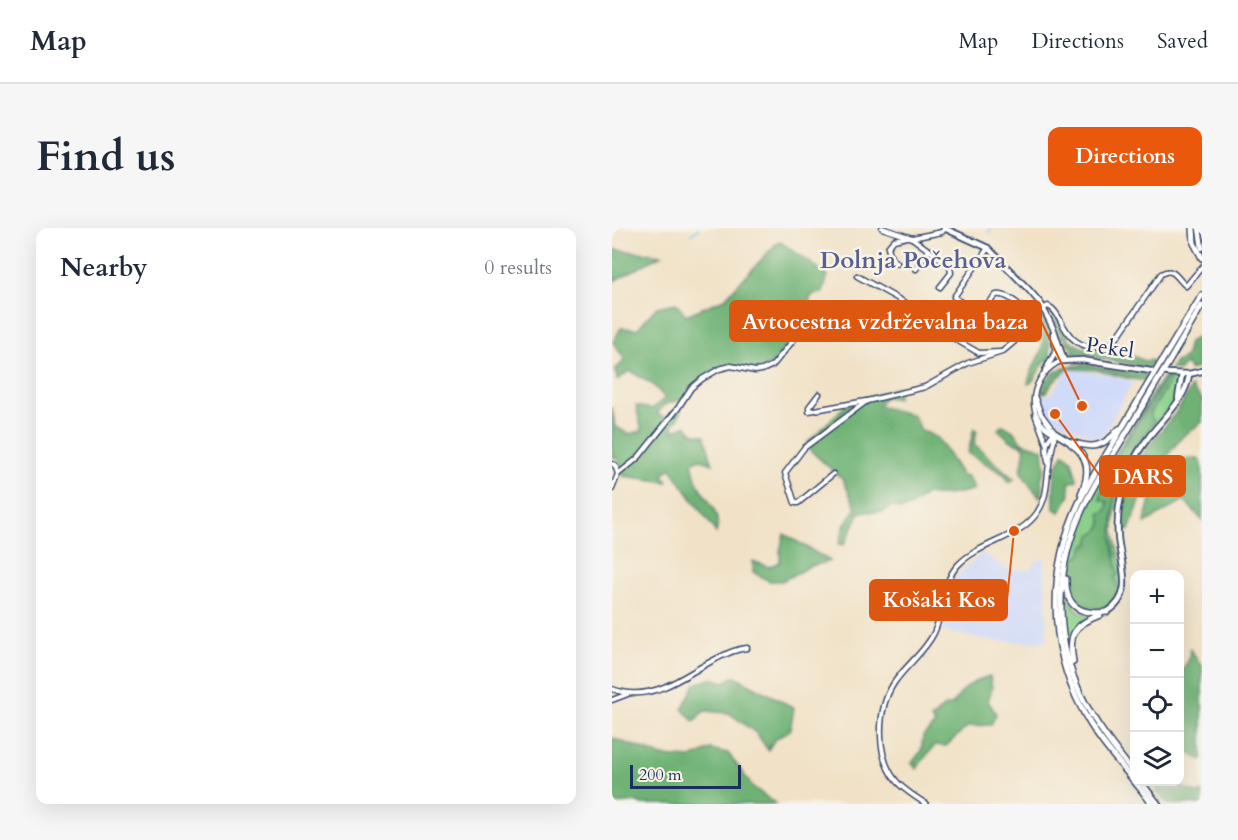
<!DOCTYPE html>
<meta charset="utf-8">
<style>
:root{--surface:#fff;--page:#f6f6f7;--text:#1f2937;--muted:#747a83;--line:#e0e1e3;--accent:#ea580c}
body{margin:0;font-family:Cardo,serif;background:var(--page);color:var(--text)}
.controls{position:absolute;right:18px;bottom:18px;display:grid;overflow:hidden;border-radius:12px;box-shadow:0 6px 24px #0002}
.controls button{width:54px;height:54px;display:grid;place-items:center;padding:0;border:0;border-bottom:2px solid var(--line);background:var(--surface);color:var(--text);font:30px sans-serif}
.scale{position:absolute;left:18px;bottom:15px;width:111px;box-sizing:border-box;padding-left:6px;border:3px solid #1b2f5e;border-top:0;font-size:16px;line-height:21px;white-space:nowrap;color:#1b2f5e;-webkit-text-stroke:4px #f7f3e8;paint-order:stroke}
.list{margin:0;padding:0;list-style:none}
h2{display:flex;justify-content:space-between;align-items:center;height:78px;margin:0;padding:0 24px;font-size:26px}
h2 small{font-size:20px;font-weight:400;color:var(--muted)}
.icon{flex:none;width:33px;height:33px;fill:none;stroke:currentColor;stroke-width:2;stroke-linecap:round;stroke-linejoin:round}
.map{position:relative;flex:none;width:590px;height:576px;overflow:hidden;border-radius:12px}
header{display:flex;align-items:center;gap:36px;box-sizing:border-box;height:84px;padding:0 30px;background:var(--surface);border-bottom:2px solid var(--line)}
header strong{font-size:28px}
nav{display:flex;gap:33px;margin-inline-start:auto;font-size:21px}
.intro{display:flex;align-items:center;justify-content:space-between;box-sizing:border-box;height:144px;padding:0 36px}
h1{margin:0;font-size:42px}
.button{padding:15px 27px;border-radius:12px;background:var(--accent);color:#fff;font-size:21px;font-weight:700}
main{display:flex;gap:36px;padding:0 36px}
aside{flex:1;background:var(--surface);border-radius:12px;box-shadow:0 6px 24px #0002}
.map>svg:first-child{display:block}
</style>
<header>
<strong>Map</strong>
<nav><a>Map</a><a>Directions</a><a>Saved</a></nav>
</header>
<div class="intro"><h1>Find us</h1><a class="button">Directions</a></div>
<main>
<aside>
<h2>Nearby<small>0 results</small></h2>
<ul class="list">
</ul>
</aside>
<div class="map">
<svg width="590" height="576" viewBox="0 0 590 576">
<rect width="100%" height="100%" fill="#f7f3e8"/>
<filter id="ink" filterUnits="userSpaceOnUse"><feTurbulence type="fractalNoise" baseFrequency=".0167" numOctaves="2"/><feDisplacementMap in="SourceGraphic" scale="12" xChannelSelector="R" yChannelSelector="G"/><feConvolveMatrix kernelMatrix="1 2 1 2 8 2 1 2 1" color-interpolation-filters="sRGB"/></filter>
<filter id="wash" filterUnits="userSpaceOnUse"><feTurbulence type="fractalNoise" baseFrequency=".008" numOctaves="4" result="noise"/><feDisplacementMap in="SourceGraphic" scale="24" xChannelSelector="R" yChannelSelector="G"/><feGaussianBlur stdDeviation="1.35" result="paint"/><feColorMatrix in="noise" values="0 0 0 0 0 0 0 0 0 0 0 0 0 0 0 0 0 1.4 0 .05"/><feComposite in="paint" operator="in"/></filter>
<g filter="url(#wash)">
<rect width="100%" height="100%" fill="#f1e2c7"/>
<g fill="#d0daf9">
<polygon points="457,141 494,146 521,154 492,206 487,212 436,188 430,183 433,172 430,170 434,166 438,167"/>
<polygon points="370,325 395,341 418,342 423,333 433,331 435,414 381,413 329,403 337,360 349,344"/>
</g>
<g fill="#8bd08a" stroke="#538074" stroke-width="1.5" fill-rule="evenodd">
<path d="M553 147 567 150C566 156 567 163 565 168 562 177 552 186 546 194 532 212 517 230 511 252 506 268 502 285 502 302 503 321 515 346 509 365 499 395 458 387 455 356 451 309 497 237 521 197 531 181 540 163 553 147ZM552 151H559L538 186 542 194 517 229 506 258 501 276 500 306 506 347 503 348 507 362 499 374 486 380 463 372 458 359 460 352 459 333 470 326 474 317 477 316 482 305 486 303C491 295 494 284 496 274L488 272C489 259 495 253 500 242 512 210 533 180 552 151Z"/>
<path d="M452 363C461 376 464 388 484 387L473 392 456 417 452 389Z"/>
</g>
<g fill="#70b276" stroke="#46706a" stroke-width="1.5">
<path d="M167 13 216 47 211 64 199 68 189 100 177 113 161 136 143 142 119 137 90 150 70 171 52 177 45 186 54 190 69 181 67 189 61 197 62 203 74 197C79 205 83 207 92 207L101 236 87 231 80 235C82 242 83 251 87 258 96 273 110 286 104 305 90 283 73 263 59 240L51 246 56 254 11 248 5 230 0 229V178L3 198 16 206 30 203 24 178 40 181 53 170 41 157 18 143 5 152 3 142 13 132 1 114 9 100 25 101 45 79 64 75 74 87 112 71Z"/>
<polygon points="0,21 50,27 0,54"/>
<path d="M430 87C440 104 436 114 439 131L433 133 420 154 416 156C417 143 426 133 430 120 433 109 427 98 430 87Z"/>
<path d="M445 91C450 97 452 105 457 111 472 128 512 120 534 134L539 132 541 137 537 140 461 125 460 120 454 116V111L448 109 442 92Z"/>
<polygon points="588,107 590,108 590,139 577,142 574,135 567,143 559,141 563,134 573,130 577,114"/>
<path d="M472 136 508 143 531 146 535 148 533 152C517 153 501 145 485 142 476 141 466 142 457 140L441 154 435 164 430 165C433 143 453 138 472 136Z"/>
<path d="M554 150 559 151 538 186 542 194 517 229 509 247 502 271 500 312 506 347 503 349C504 353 507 359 507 363 505 386 460 389 458 353L460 351 459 333 470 326 471 319 477 316 479 307 486 303 490 296 488 285 494 283 496 274 488 272 491 255 501 240 506 225Z"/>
<path d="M285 159 286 170 272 169 266 178 301 187 309 202 326 210 351 249 355 247 363 261C346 266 331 269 314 266L299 278 289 282 280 278 271 284H248L232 317 227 316 233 296 244 280 231 252 198 222 196 214 233 178Z"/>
<path d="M579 159 590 171V194L570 209 537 250 517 302H510C511 272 520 239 539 215 554 196 569 182 579 159Z"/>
<polygon points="391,197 403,204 409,214 431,221 433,241 429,251 431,261 429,270 419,259 409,244 413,219 398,212 386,201"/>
<polygon points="362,200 365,203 362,216 402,251 397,255 393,247 356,225"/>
<path d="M452 225 460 233 465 252 457 255 458 267 448 284 442 281C442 262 440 241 452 225Z"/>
<path d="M571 231H586L590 234V292L572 272 533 295C536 265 551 251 571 231Z"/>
<polygon points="172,306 218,333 196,339 170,353 157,353 141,344 141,333 157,339 168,334 168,323"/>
<polygon points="578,421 590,438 590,532 568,521 568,445 577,432"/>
<polygon points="123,448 182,480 178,502 162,512 156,522 145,506 117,485 92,483 82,494 70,481 83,456 101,450 112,454"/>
<path d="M378 448 380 460 376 473 384 486 379 497 356 498 334 518 323 517C317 526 310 531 305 541L300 535 309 523 311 508 323 496 319 491 331 479 341 476C350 461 361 452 378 448Z"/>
<polygon points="0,510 50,528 79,530 98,521 116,525 141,559 164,576 29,576 27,574 0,576"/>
<polygon points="547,554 555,554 588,566 590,564 590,576 556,576 545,563"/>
</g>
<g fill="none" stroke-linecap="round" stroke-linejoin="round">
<g stroke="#72b9ea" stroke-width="1.5">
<polyline points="377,5 379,0"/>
<polyline points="79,7 87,0"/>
</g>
</g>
</g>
<g filter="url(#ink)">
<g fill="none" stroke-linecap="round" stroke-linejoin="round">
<g stroke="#3b4a6e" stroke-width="7">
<g id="minor">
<polyline points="270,0 300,10 338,38 339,45 328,59"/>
<polyline points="300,10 330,4 333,0"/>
<path d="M376 20 342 69 366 87 384 67C397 65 410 80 420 87"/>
<polyline points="285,35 279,29 276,19 282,12 295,9"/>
<polyline points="304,41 317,22"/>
<polyline points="245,48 299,78 314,94"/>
<polyline points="207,166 197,179 197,183 254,173"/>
<polyline points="423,186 434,215"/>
<path d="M442 205C410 189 419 146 449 133"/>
<path d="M436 234C434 223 432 212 443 205"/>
<polyline points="0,236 3,237 6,246"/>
<polyline points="6,246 26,230 66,180 79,160 90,151 107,141 119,138 143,143 150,142 161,137 188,104 208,90 229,87 275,93 306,93 315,95 367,125 388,124"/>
<path d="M221 246 186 275H183L173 245 192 220 255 173 313 159 356 135 390 124 402 114 420 87 436 78C451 84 450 115 479 119 488 120 495 119 502 114L549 46C562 38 565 51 574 58L590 39"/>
<polyline points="0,261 6,246"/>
<path d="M0 461C6 463 12 465 18 465 50 468 77 444 104 431 114 426 123 421 135 420"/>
<polyline points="0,472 16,466"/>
<path d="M314 576C304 569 293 563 285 554 263 529 265 481 282 455 294 437 313 424 322 405 332 384 329 355 346 337 368 314 407 311 425 285 436 269 434 254 437 237 438 226 442 216 443 205L429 186 423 170"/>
</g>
</g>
<g stroke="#3b4a6e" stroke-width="8">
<g id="major">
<polyline points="332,0 376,20 418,63 429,76 442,102 452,133"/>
<polyline points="587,0 590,20"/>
<polyline points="441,106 446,129 449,133 470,132 539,143"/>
<polyline points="433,143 443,125"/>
<polyline points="555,145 577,146 590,143"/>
<polyline points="566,170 570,146"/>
<polyline points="443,205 456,213"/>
<path d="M495 384C524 367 508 335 506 309 505 295 506 281 509 268 513 247 523 227 536 210 550 191 575 171 577 146"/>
</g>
</g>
<g stroke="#3b4a6e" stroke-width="8">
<g id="highway">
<polyline points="581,0 582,15 590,30"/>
<path d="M456 213C480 221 490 221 507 201"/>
<path d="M459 216C478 229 478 246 469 266"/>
<path d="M454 351C453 380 470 387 495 384"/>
<path d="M461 434C456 407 461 397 488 387"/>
<path d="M522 545C502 520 483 496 469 467 443 413 443 348 465 294 478 261 498 232 516 202 541 161 566 119 590 77"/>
<polyline points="529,554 546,576"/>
<path d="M540 576C517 544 487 516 470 481 436 416 436 341 467 275 479 249 496 225 510 200 536 156 563 111 590 67"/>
</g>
</g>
<use href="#minor" stroke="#fff" stroke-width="4"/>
<use href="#major" stroke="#fff" stroke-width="4.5"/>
<use href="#highway" stroke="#fff" stroke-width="5"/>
</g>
</g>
<g text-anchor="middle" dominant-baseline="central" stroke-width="5" stroke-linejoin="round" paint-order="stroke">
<g font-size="21" fill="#1b2f5e" stroke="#f7f3e8">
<text transform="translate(498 120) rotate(8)">Pekel</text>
</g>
<g font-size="24" font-weight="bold" fill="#595f91" stroke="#f7f3e8">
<text x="301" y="32">Dolnja Počehova</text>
</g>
</g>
<path fill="none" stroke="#de5710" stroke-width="2" d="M470 178L429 93M443 186L488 248M402 303L395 372"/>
<g fill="#de5710" stroke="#f7f3e8" stroke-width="2">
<circle cx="470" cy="178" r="6"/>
<circle cx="443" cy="186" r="6"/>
<circle cx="402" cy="303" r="6"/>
</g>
<g fill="#de5710" stroke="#de5710" stroke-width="2">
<rect x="118" y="73" width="311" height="40" rx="6"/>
<rect x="488" y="228" width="85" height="40" rx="6"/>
<rect x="258" y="352" width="137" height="40" rx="6"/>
</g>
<g font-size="22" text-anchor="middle" font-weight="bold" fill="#fff">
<text x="273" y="101">Avtocestna vzdrževalna baza</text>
<text x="531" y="256">DARS</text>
<text x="327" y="379">Košaki Kos</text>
</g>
</svg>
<div class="controls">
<button>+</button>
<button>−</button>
<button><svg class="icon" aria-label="locate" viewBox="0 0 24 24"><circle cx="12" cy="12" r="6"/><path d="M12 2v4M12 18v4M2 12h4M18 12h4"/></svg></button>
<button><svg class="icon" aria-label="layers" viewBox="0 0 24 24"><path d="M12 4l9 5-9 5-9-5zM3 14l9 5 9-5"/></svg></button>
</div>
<div class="scale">200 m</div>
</div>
</main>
